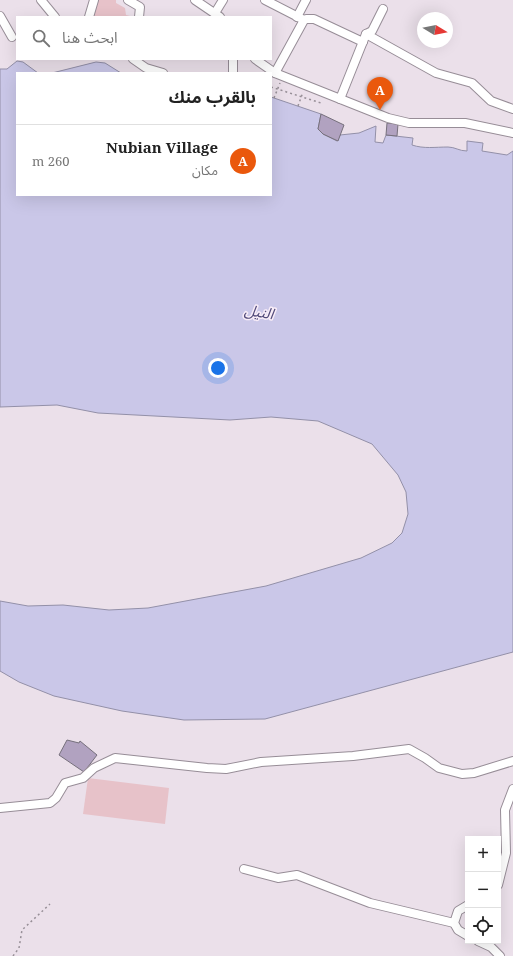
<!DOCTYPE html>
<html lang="ar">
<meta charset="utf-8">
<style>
:root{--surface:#fff;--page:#f6f6f6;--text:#222;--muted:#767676;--line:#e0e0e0;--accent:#ea580c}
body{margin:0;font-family:"Noto Serif","Noto Sans Arabic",serif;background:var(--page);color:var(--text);direction:rtl}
.controls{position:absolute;right:12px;bottom:12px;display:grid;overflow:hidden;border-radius:0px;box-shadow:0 4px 16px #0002}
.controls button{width:36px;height:36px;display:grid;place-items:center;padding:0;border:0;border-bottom:1px solid var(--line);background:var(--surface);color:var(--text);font:20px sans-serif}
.compass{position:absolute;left:417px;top:12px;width:36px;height:36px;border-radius:50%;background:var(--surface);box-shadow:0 4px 16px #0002;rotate:100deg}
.you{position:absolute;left:218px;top:368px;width:14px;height:14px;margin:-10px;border:3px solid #fff;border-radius:50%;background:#1a73e8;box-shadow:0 0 0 6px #1a73e833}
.badge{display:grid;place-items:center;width:26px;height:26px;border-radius:50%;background:var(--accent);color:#fff;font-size:13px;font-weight:700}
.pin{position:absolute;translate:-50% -33px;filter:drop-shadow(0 1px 2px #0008)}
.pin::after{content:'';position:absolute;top:21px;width:14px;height:12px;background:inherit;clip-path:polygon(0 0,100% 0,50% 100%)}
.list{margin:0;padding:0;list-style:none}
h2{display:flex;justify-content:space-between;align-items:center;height:52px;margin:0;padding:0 16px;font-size:17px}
h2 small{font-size:13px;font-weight:400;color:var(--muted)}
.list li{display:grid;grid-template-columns:26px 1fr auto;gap:12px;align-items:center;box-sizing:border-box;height:72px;padding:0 16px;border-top:1px solid var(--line)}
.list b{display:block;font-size:15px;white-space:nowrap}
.list p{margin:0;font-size:13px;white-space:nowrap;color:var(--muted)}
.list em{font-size:13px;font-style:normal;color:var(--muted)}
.icon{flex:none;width:22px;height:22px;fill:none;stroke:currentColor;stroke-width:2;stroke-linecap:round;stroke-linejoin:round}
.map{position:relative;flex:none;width:513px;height:956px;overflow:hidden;direction:ltr}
.search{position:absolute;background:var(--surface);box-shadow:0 4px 16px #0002;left:16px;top:16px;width:256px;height:44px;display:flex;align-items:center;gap:10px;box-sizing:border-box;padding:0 14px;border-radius:0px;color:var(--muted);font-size:15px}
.panel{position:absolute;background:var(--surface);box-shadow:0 4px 16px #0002;left:16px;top:72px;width:256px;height:124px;border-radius:0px;direction:rtl}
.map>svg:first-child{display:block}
</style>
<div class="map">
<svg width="513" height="956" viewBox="0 0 513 956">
<rect width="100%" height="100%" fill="#ebe0ea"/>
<g fill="#e7c2c9">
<polygon points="98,0 116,0 116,3 125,8 126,15 134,17 92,17"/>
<polygon points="88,778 169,788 165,824 83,814"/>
</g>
<g fill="#cac7e8" stroke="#9390a8">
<path d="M17 61 23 62 38 73H17V195H271V97L321 114 318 129 323 134 337 141 340 135 359 133 376 126 375 142 383 143 386 135 413 138 412 145C424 149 435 147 448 147 455 147 459 151 467 151V141L483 143 482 151 507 155 513 151V652L265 719 184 720 122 711 54 696 19 682 0 671V601L28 606 63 605 109 610 148 608 266 586 361 558 392 543 402 533 408 514 406 492 398 475 372 444 318 421 271 417 230 420 98 413 57 405 0 407V69H7Z"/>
<polygon points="96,62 105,63 121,73 52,73"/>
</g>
<g fill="#b1a2c0" stroke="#76707c">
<polygon points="321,114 344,125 338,141 323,134 318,129"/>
<polygon points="387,123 398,124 397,136 386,135"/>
<polygon points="67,740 79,743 80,741 97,755 84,772 59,755"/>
</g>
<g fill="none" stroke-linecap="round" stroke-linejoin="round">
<g stroke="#978d97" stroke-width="10">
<g id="street">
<polyline points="41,0 55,17"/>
<polyline points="128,0 140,7 139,17"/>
<polyline points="195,0 220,17"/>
<polyline points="265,0 304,20 306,19 314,19 363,42"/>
<polyline points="215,13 223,0"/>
<polyline points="0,16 12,37"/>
<polyline points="89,17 94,0"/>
<polyline points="297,17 306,0"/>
<polyline points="366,34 436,73 472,83 491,101 513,109"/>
<polyline points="133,59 146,68 163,73"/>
<polyline points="233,59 233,73"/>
<polyline points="255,59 275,73 388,118 409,123 465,123 513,133"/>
<polyline points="275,73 304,20"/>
<polyline points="340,99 366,34 372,31 383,9"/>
<polyline points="0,808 50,803 56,798 65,783 83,778 94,768 115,758 207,768 226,769 261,762 353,756 409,749 425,758 439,768 462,774 474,773 513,761"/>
<polyline points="244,869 278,878 297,875 370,903 454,923"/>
<polyline points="498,885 506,853 505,810 513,789"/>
<polyline points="468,905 458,911 454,923 458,930 468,936"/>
<polyline points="478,941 491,947 500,956"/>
</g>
</g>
<g stroke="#978f97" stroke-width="1.5" stroke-dasharray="2 3" stroke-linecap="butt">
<polyline points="271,87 321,103"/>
<polyline points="274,98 280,83"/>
<polyline points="298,106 303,92"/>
<polyline points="13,956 19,948 22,930 50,904"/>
</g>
<use href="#street" stroke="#fff" stroke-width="8"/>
</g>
<g text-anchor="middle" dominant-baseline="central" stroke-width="3" stroke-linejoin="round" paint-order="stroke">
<g font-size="15" font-style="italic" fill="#524b7a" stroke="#f8edf8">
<text transform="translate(259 311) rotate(9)">النيل</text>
</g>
</g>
</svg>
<div class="controls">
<button>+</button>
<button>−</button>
<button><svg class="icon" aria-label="locate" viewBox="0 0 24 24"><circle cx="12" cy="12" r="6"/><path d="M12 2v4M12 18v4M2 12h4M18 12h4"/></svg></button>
</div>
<svg class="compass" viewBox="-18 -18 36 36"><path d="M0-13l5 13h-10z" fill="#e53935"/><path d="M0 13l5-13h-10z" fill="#767676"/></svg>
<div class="you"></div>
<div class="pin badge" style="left:380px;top:110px">A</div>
<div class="search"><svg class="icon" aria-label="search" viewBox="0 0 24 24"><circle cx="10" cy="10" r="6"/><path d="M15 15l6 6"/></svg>ابحث هنا</div>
<section class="panel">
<h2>بالقرب منك<small></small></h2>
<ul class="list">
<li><span class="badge">A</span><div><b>Nubian Village</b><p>مكان</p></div><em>260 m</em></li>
</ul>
</section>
</div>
